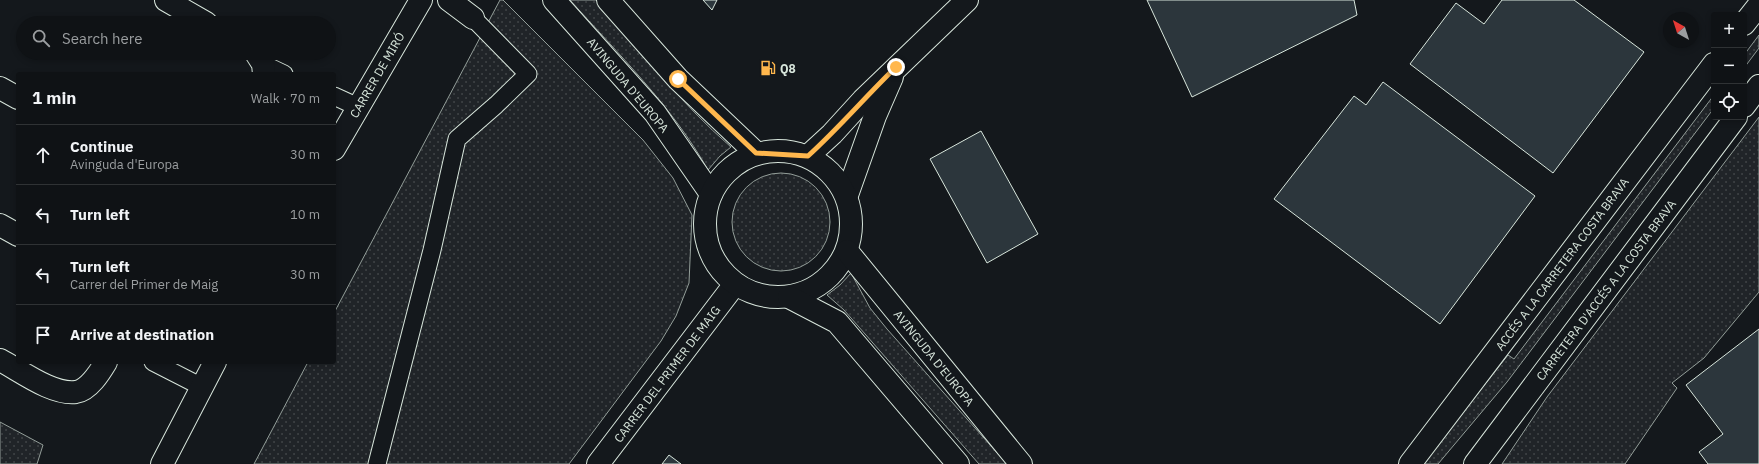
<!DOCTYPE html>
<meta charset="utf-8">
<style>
:root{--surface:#0f1215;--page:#181b1e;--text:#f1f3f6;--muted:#9b9ea0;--line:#2f3234}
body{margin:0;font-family:"IBM Plex Sans",sans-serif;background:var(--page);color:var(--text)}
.controls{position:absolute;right:12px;top:12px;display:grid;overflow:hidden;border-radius:4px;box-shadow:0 2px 6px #0003}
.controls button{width:36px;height:36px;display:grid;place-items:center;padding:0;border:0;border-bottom:1px solid var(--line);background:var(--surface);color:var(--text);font:20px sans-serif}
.compass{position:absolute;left:1663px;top:12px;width:36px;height:36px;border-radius:50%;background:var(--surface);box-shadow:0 2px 6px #0003;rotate:321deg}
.stop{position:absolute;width:12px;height:12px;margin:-9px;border:3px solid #ffb74d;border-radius:50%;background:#fff}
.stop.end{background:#ffb74d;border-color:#fff;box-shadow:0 1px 4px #0008}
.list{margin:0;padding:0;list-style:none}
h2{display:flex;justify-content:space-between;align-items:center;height:52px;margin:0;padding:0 16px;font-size:17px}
h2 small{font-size:13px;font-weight:400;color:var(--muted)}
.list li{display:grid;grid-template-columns:26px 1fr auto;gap:12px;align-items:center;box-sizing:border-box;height:60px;padding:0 16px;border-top:1px solid var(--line)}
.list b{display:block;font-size:15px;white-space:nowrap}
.list p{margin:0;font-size:13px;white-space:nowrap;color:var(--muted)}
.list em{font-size:13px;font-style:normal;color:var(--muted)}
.icon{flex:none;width:22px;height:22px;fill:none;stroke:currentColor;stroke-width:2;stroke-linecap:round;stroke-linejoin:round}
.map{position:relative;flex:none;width:1759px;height:464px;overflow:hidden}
.search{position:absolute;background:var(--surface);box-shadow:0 2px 6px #0003;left:16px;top:16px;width:320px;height:44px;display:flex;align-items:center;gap:10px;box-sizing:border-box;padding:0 14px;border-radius:22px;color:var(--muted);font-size:15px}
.panel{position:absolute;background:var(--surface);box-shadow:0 2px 6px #0003;left:16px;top:72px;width:320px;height:292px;border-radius:4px}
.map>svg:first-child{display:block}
</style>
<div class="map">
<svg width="1759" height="464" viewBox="0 0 1759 464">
<defs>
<pattern id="grass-dots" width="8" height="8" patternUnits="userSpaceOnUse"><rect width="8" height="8" fill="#202428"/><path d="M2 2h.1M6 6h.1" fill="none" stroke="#404447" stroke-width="1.8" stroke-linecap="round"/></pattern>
</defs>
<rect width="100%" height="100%" fill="#14181c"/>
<g fill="url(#grass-dots)" stroke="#939e99">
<polygon points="500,0 503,0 643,140 673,178 692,215 689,283 676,316 661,341 569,464 254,464 308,362 334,362 334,313"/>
<path d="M570 0H596C640 50 681 104 731 147L720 156 708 170C672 106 618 54 570 0Z"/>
<polygon points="1759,35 1759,48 1744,68 1744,55"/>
<polygon points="1714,95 1714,108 1507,382 1438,464 1422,464 1508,355 1514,359"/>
<polygon points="1759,117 1759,292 1704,358 1672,383 1677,388 1625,464 1502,464 1547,397"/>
<circle cx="781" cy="222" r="49"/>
<polygon points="851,273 870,308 887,329 1007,464 979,464 844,310 827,295 840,285"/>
<polygon points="0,422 43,445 37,464 0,464"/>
</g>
<g fill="#2c363c" stroke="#d8e6dc">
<polygon points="703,0 717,0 712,10"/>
<polygon points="1147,0 1354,0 1357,15 1192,97"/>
<polygon points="1502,0 1574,0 1644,52 1553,173 1410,64 1456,3 1484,24"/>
<polygon points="1383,82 1535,196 1440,324 1274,199 1354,96 1366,105"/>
<polygon points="981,131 1038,234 987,263 930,159"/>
<polygon points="1759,329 1759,464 1708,464 1699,452 1723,434 1686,385"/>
<polygon points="669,455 681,464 662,464"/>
</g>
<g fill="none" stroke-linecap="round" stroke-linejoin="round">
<g stroke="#d8e6dc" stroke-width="19">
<g id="pedestrian">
<polyline points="263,64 284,74"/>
<polyline points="334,96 358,107"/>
<polyline points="153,362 202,387"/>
<polyline points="377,464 432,250 457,139 496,105 528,74 473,18"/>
</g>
</g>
<g stroke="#d8e6dc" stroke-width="24">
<g id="minor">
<polyline points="166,0 206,23"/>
<polyline points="449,0 473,18"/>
<polyline points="1744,24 1759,5"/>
<polyline points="256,53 263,64 264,74"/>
<polyline points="0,88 18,98"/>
<polyline points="334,149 421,0"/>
<polyline points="808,156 832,134 863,100 967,0"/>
<polyline points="847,195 875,116 892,77"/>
<polyline points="0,225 18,235"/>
<path d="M0 360C21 371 52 395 76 392 89 390 100 372 106 362"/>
<polyline points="162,464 215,362"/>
<polyline points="598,464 735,284"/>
<polyline points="1410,464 1714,64"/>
</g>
</g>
<g stroke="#d8e6dc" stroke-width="24">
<g id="tertiary">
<polyline points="554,0 655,113 711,194"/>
<polyline points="608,0 678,79 756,153"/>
<circle cx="778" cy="224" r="73"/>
<polyline points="847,251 1021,464"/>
<polyline points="789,297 837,322 958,464"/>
</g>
</g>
<g stroke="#d8e6dc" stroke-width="24">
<g id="secondary">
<polyline points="1744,106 1759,86"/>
<polyline points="1475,464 1736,117"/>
</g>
</g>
<use href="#pedestrian" stroke="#14181c" stroke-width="17"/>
<use href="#minor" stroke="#14181c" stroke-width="22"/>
<use href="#tertiary" stroke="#14181c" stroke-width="22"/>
<use href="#secondary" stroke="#14181c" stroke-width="22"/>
</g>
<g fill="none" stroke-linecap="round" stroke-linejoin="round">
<path stroke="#ffb74d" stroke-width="5" d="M678 79 756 153 808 156C839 128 866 96 896 67"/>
</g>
<defs>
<g id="fuel-bare" transform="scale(1.2)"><path d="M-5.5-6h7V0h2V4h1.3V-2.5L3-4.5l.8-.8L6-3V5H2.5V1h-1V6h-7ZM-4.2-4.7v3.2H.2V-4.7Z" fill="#ffb74d" stroke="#14181c" stroke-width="2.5" paint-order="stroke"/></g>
</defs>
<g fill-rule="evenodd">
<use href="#fuel-bare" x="768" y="68"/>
</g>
<g text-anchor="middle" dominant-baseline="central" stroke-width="3" stroke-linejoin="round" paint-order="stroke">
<g font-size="12" font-weight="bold" fill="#d8e6dc" stroke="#14181c" text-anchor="start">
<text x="780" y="68">Q8</text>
</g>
<g font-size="12" fill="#d8e6dc" stroke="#14181c">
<text transform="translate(377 75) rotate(-60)">CARRER DE MIRÓ</text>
<text transform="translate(628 85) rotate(50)">AVINGUDA D'EUROPA</text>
<text transform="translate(1562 264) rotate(-53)">ACCÉS A LA CARRETERA COSTA BRAVA</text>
<text transform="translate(1606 290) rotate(-53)">CARRETERA D'ACCÉS A LA COSTA BRAVA</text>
<text transform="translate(934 358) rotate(51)">AVINGUDA D'EUROPA</text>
<text transform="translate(667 374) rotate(-53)">CARRER DEL PRIMER DE MAIG</text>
</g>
</g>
</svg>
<div class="controls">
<button>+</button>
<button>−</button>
<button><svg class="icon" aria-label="locate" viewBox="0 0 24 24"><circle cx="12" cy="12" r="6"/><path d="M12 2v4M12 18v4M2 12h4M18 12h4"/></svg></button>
</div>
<svg class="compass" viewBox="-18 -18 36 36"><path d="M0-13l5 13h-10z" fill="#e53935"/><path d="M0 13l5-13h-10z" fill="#9b9ea0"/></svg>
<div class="stop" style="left:678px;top:79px"></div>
<div class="stop end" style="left:896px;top:67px"></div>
<div class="search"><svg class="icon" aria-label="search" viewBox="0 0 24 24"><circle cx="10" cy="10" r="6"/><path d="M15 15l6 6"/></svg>Search here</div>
<section class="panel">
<h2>1 min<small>Walk · 70 m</small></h2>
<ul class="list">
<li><svg class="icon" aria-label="ahead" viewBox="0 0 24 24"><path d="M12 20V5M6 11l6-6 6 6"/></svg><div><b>Continue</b><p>Avinguda d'Europa</p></div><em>30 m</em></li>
<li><svg class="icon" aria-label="left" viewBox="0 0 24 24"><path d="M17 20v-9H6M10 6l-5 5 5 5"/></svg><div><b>Turn left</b></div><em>10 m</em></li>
<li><svg class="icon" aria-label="left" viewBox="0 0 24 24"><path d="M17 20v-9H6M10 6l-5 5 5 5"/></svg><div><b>Turn left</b><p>Carrer del Primer de Maig</p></div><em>30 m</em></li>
<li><svg class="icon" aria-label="arrive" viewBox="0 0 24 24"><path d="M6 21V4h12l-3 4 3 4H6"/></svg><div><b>Arrive at destination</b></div></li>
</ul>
</section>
</div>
